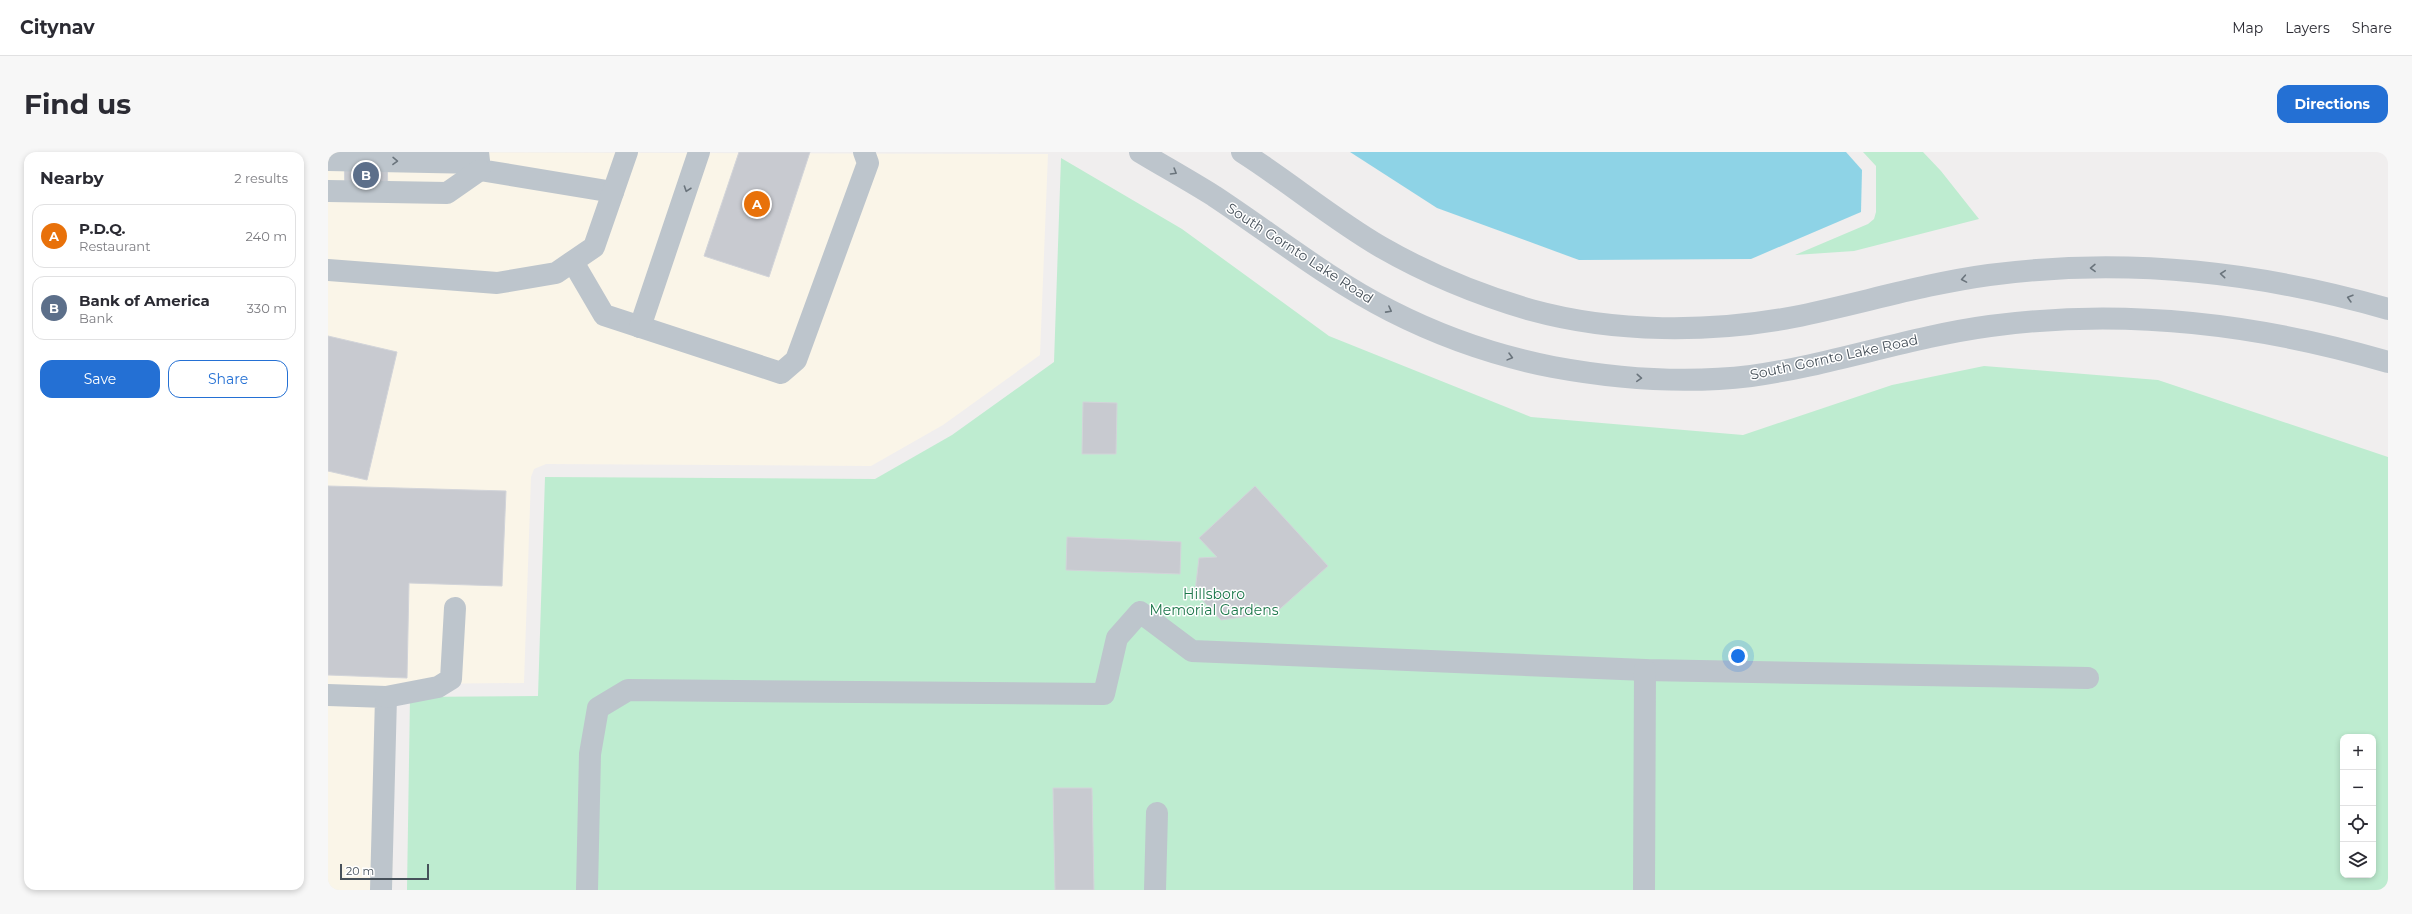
<!DOCTYPE html>
<meta charset="utf-8">
<style>
:root{--surface:#fff;--page:#f7f7f7;--text:#2b2b33;--muted:#7c7c81;--line:#e1e1e2;--accent:#2470d4}
body{margin:0;font-family:Montserrat,sans-serif;background:var(--page);color:var(--text)}
.controls{position:absolute;right:12px;bottom:12px;display:grid;overflow:hidden;border-radius:8px;box-shadow:0 2px 6px #0003}
.controls button{width:36px;height:36px;display:grid;place-items:center;padding:0;border:0;border-bottom:1px solid var(--line);background:var(--surface);color:var(--text);font:20px sans-serif}
.scale{position:absolute;left:12px;bottom:10px;width:89px;box-sizing:border-box;padding-left:4px;border:2px solid #47515a;border-top:0;font-size:11px;line-height:14px;white-space:nowrap;color:#47515a;-webkit-text-stroke:3px #fff;paint-order:stroke}
.you{position:absolute;left:1410px;top:504px;width:14px;height:14px;margin:-10px;border:3px solid #fff;border-radius:50%;background:#1a73e8;box-shadow:0 0 0 6px #1a73e833}
.badge{display:grid;place-items:center;width:26px;height:26px;border-radius:50%;background:var(--accent);color:#fff;font-size:13px;font-weight:700}
.pin{position:absolute;translate:-50% -50%;border:2px solid #fff;box-shadow:0 1px 4px #0006}
.list{margin:0;padding:0;list-style:none}
h2{display:flex;justify-content:space-between;align-items:center;height:52px;margin:0;padding:0 16px;font-size:17px}
h2 small{font-size:13px;font-weight:400;color:var(--muted)}
.list li{display:grid;grid-template-columns:26px 1fr auto;gap:12px;align-items:center;box-sizing:border-box;height:64px;margin:0 8px 8px;padding:0 8px;border:1px solid var(--line);border-radius:12px}
.list b{display:block;font-size:15px;white-space:nowrap}
.list p{margin:0;font-size:13px;white-space:nowrap;color:var(--muted)}
.list em{font-size:13px;font-style:normal;color:var(--muted)}
.actions{display:flex;gap:8px;padding:12px 16px}
.actions a{flex:1;padding:9px 0;border:1px solid var(--accent);border-radius:12px;text-align:center;font-size:14px;color:var(--accent)}
.actions .main{background:var(--accent);color:#fff}
.icon{flex:none;width:22px;height:22px;fill:none;stroke:currentColor;stroke-width:2;stroke-linecap:round;stroke-linejoin:round}
.map{position:relative;flex:none;width:2060px;height:738px;overflow:hidden;border-radius:12px}
header{display:flex;align-items:center;gap:24px;box-sizing:border-box;height:56px;padding:0 20px;background:var(--surface);border-bottom:1px solid var(--line)}
header strong{font-size:19px}
nav{display:flex;gap:22px;margin-inline-start:auto;font-size:14px}
.intro{display:flex;align-items:center;justify-content:space-between;box-sizing:border-box;height:96px;padding:0 24px}
h1{margin:0;font-size:28px}
.button{padding:10px 18px;border-radius:12px;background:var(--accent);color:#fff;font-size:14px;font-weight:700}
main{display:flex;gap:24px;padding:0 24px}
aside{flex:1;background:var(--surface);border-radius:12px;box-shadow:0 2px 6px #0003}
.map>svg:first-child{display:block}
</style>
<header>
<strong>Citynav</strong>
<nav><a>Map</a><a>Layers</a><a>Share</a></nav>
</header>
<div class="intro"><h1>Find us</h1><a class="button">Directions</a></div>
<main>
<aside>
<h2>Nearby<small>2 results</small></h2>
<ul class="list">
<li><span class="badge" style="background:#e8710a">A</span><div><b>P.D.Q.</b><p>Restaurant</p></div><em>240 m</em></li>
<li><span class="badge" style="background:#5c6f8a">B</span><div><b>Bank of America</b><p>Bank</p></div><em>330 m</em></li>
</ul>
<div class="actions"><a class="main">Save</a><a>Share</a></div>
</aside>
<div class="map">
<svg width="2060" height="738" viewBox="0 0 2060 738">
<rect width="100%" height="100%" fill="#f0eeee"/>
<polygon fill="#faf5e8" points="0,0 720,2 712,203 615,273 543,314 218,312 206,317 203,325 196,531 82,532 68,541 64,738 0,738"/>
<g fill="#beecd0" fill-rule="evenodd">
<polygon points="1535,0 1595,0 1613,19 1651,67 1526,99 1467,103 1540,72 1546,67 1548,60 1548,14"/>
<path d="M733 6 854 77 1001 184 1203 265 1415 283 1564 233 1656 214 1830 228 2060 305V738H79L82 545 210 544 217 325 547 327 624 283 726 210ZM2015 585H2045V723H2015Z"/>
</g>
<polygon fill="#8ed3e6" points="1022,0 1518,0 1534,18 1533,60 1423,107 1251,108 1109,56"/>
<g fill="#c8cad0" stroke="#d2d4d9">
<polygon points="16,0 59,0 60,46 17,47"/>
<polygon points="411,0 482,0 441,125 376,104"/>
<polygon points="0,184 69,200 39,328 0,319"/>
<polygon points="755,250 789,251 788,302 754,302"/>
<polygon points="0,334 178,339 174,434 81,431 79,526 0,523"/>
<polygon points="927,334 1000,414 944,464 927,450 928,463 893,468 867,440 871,406 889,405 871,386"/>
<polygon points="739,385 853,390 852,422 738,418"/>
<polygon points="725,636 764,636 766,738 727,738"/>
</g>
<g fill="none" stroke-linecap="round" stroke-linejoin="round">
<g stroke="#bdc5cc" stroke-width="22">
<polyline points="150,0 152,18 285,40"/>
<path d="M812 0C837 15 862 29 886 44 945 83 1000 127 1063 159 1114 185 1169 204 1225 215 1290 227 1357 232 1423 224 1503 213 1581 185 1662 174 1796 156 1931 172 2060 210"/>
<path d="M914 0C961 30 1005 67 1053 95 1100 122 1151 143 1203 158 1287 181 1381 181 1466 165 1531 152 1595 132 1661 123 1797 105 1928 119 2060 157"/>
<polyline points="0,8 151,11"/>
<polyline points="0,39 119,41 152,18"/>
<polyline points="245,110 276,163 453,221 468,208 540,11 536,0"/>
<polyline points="0,118 169,131 228,121 266,95 299,0"/>
<polyline points="312,175 371,0"/>
<polyline points="0,543 58,545 53,738"/>
<polyline points="58,545 110,535 123,527 127,456"/>
<polyline points="259,738 262,602 270,556 300,538 776,542 789,486 812,460 864,499 1317,518 1760,526"/>
<polyline points="827,738 829,661"/>
<polyline points="1316,738 1317,518"/>
</g>
</g>
<defs><path id="oneway-chevron" d="M-2-3.5L2.5 0L-2 3.5" fill="none" stroke-width="1.6" stroke-linecap="round" stroke-linejoin="round"/></defs>
<g stroke="#6a747c">
<use href="#oneway-chevron" transform="translate(67 9) rotate(1)"/>
<use href="#oneway-chevron" transform="translate(846 20) rotate(31)"/>
<use href="#oneway-chevron" transform="translate(359 37) rotate(109)"/>
<use href="#oneway-chevron" transform="translate(1765 116) rotate(179)"/>
<use href="#oneway-chevron" transform="translate(1895 122) rotate(-175)"/>
<use href="#oneway-chevron" transform="translate(1636 127) rotate(170)"/>
<use href="#oneway-chevron" transform="translate(2022 146) rotate(-164)"/>
<use href="#oneway-chevron" transform="translate(1061 158) rotate(28)"/>
<use href="#oneway-chevron" transform="translate(1182 205) rotate(15)"/>
<use href="#oneway-chevron" transform="translate(1311 226) rotate(4)"/>
</g>
<g text-anchor="middle" dominant-baseline="central" stroke-width="3" stroke-linejoin="round" paint-order="stroke">
<g font-size="14" fill="#47515a" stroke="#fff">
<text transform="translate(972 101) rotate(33)">South Gornto Lake Road</text>
<text transform="translate(1506 205) rotate(-12)">South Gornto Lake Road</text>
</g>
<g font-size="14" fill="#1c774a" stroke="#fff">
<text x="886" y="442">Hillsboro<tspan x="886" dy="16">Memorial Gardens</tspan></text>
</g>
</g>
</svg>
<div class="controls">
<button>+</button>
<button>−</button>
<button><svg class="icon" aria-label="locate" viewBox="0 0 24 24"><circle cx="12" cy="12" r="6"/><path d="M12 2v4M12 18v4M2 12h4M18 12h4"/></svg></button>
<button><svg class="icon" aria-label="layers" viewBox="0 0 24 24"><path d="M12 4l9 5-9 5-9-5zM3 14l9 5 9-5"/></svg></button>
</div>
<div class="scale">20 m</div>
<div class="you"></div>
<div class="pin badge" style="left:429px;top:52px;background:#e8710a">A</div>
<div class="pin badge" style="left:38px;top:23px;background:#5c6f8a">B</div>
</div>
</main>
